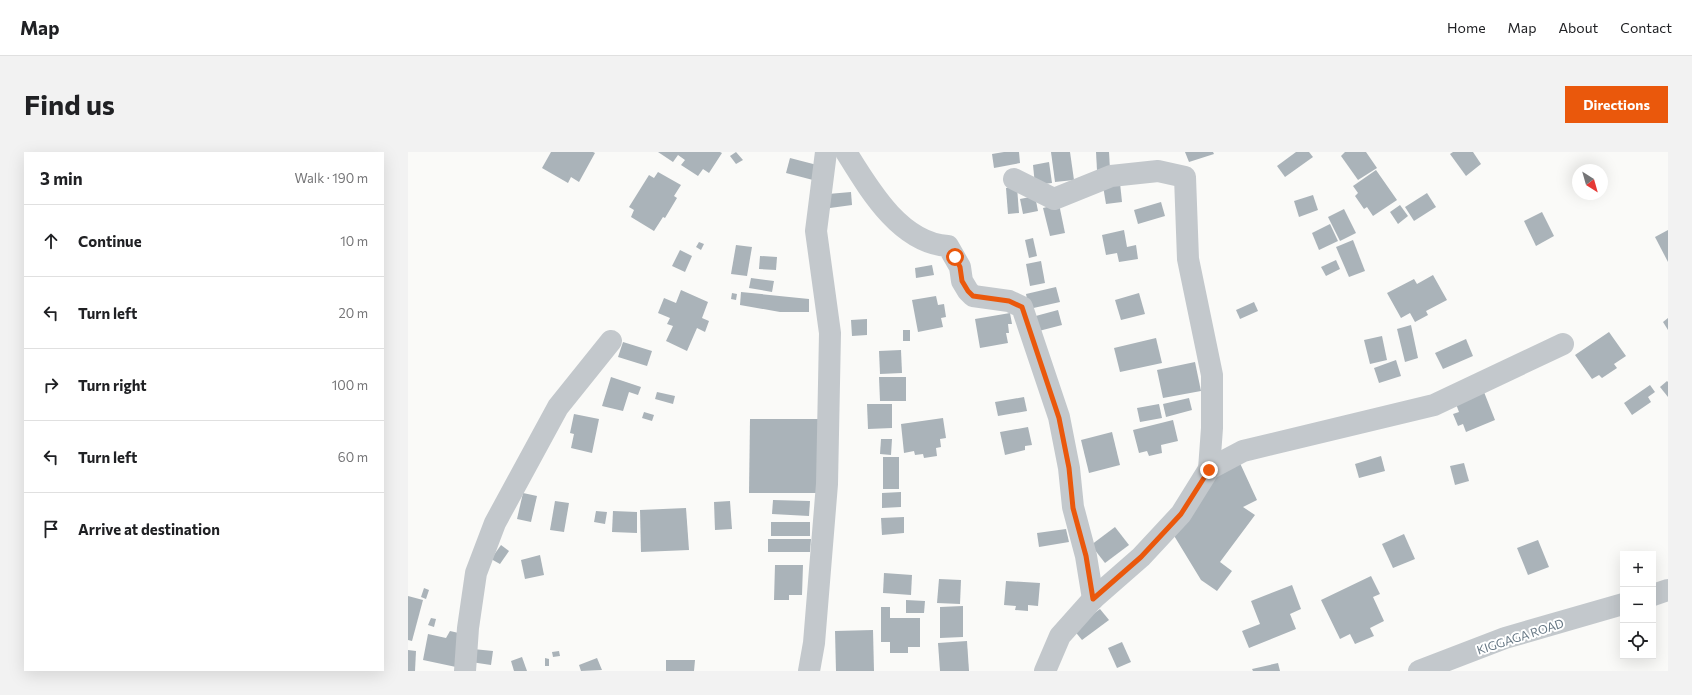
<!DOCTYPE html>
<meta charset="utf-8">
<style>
:root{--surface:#fff;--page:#f2f2f2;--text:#202124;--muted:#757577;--line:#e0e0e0;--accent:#ea580c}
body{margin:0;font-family:Commissioner,sans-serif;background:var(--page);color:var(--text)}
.controls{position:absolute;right:12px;bottom:12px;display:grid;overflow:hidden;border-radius:0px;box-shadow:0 4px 16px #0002}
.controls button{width:36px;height:36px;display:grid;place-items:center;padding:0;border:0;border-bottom:1px solid var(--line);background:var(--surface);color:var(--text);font:20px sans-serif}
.compass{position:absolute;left:1164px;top:12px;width:36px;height:36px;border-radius:50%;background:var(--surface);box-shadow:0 4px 16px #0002;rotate:143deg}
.stop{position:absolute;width:12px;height:12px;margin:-9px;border:3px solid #ea580c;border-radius:50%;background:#fff}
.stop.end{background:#ea580c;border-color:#fff;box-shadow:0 1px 4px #0008}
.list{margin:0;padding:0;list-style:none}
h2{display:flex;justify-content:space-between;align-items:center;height:52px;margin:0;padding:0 16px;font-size:17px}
h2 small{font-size:13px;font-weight:400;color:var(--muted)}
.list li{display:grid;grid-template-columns:26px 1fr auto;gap:12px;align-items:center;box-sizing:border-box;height:72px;padding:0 16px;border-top:1px solid var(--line)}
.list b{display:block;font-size:15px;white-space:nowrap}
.list em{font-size:13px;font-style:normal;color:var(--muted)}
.icon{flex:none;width:22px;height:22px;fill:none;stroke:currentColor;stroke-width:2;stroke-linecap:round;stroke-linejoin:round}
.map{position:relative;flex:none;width:1260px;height:519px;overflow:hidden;border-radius:0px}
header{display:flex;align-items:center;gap:24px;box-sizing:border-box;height:56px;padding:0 20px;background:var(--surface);border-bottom:1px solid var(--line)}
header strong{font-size:19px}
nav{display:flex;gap:22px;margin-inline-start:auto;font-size:14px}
.intro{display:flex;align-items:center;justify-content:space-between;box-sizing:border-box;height:96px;padding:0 24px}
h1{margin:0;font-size:28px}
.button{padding:10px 18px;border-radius:0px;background:var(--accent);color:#fff;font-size:14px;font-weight:700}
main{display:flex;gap:24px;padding:0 24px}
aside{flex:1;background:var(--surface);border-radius:0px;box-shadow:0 4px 16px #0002}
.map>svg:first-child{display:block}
</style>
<header>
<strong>Map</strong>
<nav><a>Home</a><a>Map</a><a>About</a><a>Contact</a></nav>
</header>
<div class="intro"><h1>Find us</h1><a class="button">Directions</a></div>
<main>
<aside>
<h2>3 min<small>Walk · 190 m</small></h2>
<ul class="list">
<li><svg class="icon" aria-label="ahead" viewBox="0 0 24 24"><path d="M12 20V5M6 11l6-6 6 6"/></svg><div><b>Continue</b></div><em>10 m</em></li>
<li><svg class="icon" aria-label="left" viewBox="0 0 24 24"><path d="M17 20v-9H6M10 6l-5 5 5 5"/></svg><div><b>Turn left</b></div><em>20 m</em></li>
<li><svg class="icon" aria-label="right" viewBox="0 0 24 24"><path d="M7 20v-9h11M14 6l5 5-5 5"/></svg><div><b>Turn right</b></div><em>100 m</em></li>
<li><svg class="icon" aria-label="left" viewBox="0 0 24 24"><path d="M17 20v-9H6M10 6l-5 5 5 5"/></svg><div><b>Turn left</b></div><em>60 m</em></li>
<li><svg class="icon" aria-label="arrive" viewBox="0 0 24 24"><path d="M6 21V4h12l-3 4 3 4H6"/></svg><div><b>Arrive at destination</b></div></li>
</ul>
</aside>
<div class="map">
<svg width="1260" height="519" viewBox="0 0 1260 519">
<rect width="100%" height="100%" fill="#fafaf8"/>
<g fill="#aab3b9">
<polygon points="143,0 185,0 187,1 171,30 163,25 160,31 134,16"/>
<polygon points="250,0 312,0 314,1 301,21 295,17 290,24 273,13 277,8 270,3 265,10"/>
<polygon points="328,0 335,8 328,12 322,4"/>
<polygon points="596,0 611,0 612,11 586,16 584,2"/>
<polygon points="643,0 662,0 666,28 647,30"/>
<polygon points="688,0 701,0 702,17 689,18"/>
<polygon points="777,0 805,0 806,2 781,10"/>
<polygon points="888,0 901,0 905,5 877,25 869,14"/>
<polygon points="937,0 958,0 969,16 950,28 933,4"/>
<polygon points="1045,0 1065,0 1073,12 1058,24 1042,2"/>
<polygon points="382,6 409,13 405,28 378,21"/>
<polygon points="641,10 644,31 627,33 625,13"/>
<polygon points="968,18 989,48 965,64 959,55 956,57 947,44 950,41 945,34"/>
<polygon points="250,20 273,33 266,44 269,46 257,66 255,65 246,79 223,65 226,58 221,55 241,23 246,26"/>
<polygon points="712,31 714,50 698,52 695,34"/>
<polygon points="609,35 611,61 600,62 598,36"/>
<polygon points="443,40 444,53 422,56 420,42"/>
<polygon points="1019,41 1028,55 1006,69 997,55"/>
<polygon points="905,43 910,58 891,65 886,49"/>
<polygon points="627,44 630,59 615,62 612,47"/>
<polygon points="753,50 757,64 730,72 726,58"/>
<polygon points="651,52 657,81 642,84 635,56"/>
<polygon points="992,53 1000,64 990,72 982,60"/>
<polygon points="936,57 948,81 932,89 920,65"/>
<polygon points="1134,60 1146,84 1128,94 1116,69"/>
<polygon points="922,72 930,89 911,98 904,81"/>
<polygon points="716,78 719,95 728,93 730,107 711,110 709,101 698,103 694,83"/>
<polygon points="1260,78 1260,110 1247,85"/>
<polygon points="625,86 629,104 621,106 617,88"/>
<polygon points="945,88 957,119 941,125 928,95"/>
<polygon points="291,90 296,92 293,98 288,95"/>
<polygon points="328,93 344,95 339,124 323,122"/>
<polygon points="272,98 284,104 277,120 264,114"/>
<polygon points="352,104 369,105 368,118 351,117"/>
<polygon points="928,108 932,117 918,124 913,115"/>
<polygon points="633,109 637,131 622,134 618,112"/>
<polygon points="524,113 526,123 508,126 507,116"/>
<polygon points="1025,123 1039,148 1018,159 1020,163 1007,170 1002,161 993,166 979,141 1006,127 1009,132"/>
<polygon points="343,126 366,129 364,140 341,136"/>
<polygon points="648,135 652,150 621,157 618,142"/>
<polygon points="273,138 300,150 294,166 301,169 297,180 289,176 279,199 258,189 265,174 259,172 262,166 250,161 256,146 268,151"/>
<polygon points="333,140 401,147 401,160 372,160 332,153"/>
<polygon points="324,141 329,142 328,148 323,147"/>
<polygon points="731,141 737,162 713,168 707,148"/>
<polygon points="528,144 530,153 536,152 538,165 533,166 535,175 510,180 504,148"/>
<polygon points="846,150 850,159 832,167 828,158"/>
<polygon points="650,158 654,173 627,180 624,165"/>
<polygon points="602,161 604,172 600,172 601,181 598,181 600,191 572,196 567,167"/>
<polygon points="1260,166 1260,178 1255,170"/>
<polygon points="459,167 459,183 444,184 443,168"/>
<polygon points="1003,173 1010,206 997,210 989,177"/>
<rect x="495" y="178" width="7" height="11"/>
<polygon points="1201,180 1218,204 1206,212 1209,216 1194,226 1191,223 1184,227 1167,203"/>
<polygon points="974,184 979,208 962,212 956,188"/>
<polygon points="748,186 754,211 712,220 706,196"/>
<polygon points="1058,187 1065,204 1035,217 1027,201"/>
<polygon points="215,190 244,199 239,214 210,205"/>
<polygon points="493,198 494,221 472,222 471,199"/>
<polygon points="988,208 993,224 971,231 966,216"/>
<polygon points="787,210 793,239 755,246 749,218"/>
<polygon points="203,225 233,235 230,243 221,240 215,259 194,254"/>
<polygon points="471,225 498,225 498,249 472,249"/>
<polygon points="1259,229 1260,230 1260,245 1252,235"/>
<polygon points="1242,233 1247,240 1240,245 1243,250 1224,263 1216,251"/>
<polygon points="249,240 267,244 265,252 247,247"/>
<polygon points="1076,240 1087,268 1058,280 1055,272 1050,274 1045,262 1051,260 1048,252"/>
<polygon points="616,245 619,259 590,264 587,250"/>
<polygon points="781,246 784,258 758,265 755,252"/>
<polygon points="459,252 484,252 484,276 460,277"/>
<polygon points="751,252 754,266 732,270 729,256"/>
<polygon points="236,260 246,263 244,269 234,266"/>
<polygon points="166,262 191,267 184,301 163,296 166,282 162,281"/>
<polygon points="535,266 538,286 532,287 533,295 528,296 529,304 516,306 515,302 507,303 506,299 496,301 493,272"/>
<polygon points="342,267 412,267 411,341 341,341"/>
<polygon points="765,268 770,289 753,293 754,301 741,304 739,299 731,301 725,278"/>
<polygon points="620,275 624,293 617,294 617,298 597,303 592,280"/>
<polygon points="704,280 712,313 681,321 673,288"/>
<polygon points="473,287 484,287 483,303 472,302"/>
<polygon points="973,304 977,319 951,326 947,312"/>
<rect x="475" y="305" width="16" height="32"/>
<polygon points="831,309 849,348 835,355 847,363 812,410 824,419 809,439 793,428 765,382 810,319"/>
<polygon points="1056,311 1061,329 1047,333 1042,314"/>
<polygon points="493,340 493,355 474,356 474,341"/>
<polygon points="115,341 129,344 123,370 109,367"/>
<polygon points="365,348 402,349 401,364 364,362"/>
<polygon points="147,349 161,351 156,380 142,378"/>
<polygon points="322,349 324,377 307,378 306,350"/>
<polygon points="278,356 281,398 233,400 232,358"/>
<polygon points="188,359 199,360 197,372 186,370"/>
<polygon points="205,359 229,360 229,381 204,380"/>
<polygon points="496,365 496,381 474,383 473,366"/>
<rect x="363" y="370" width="39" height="14"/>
<polygon points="707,375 721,393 697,411 683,393"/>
<polygon points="658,377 661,390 631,395 629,381"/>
<polygon points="996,382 1007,407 985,416 974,392"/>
<polygon points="360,387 403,387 402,400 360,400"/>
<polygon points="1130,388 1141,415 1120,423 1109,396"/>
<polygon points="93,393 101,399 92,412 83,407"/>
<polygon points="132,403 136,423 117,427 113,408"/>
<polygon points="367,413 395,413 394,443 381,443 381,448 366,448"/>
<polygon points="476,421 504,423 503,443 475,441"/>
<polygon points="963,424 972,442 965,445 976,469 962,476 966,484 947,492 942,482 932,487 913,448"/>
<polygon points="531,427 553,428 552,452 529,451"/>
<polygon points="598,429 632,431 630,454 620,453 620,459 607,458 608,454 596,453"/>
<polygon points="884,433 893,457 882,462 888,477 841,496 834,479 852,472 843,449"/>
<polygon points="16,436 21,438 18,447 13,445"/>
<polygon points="0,444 15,448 4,489 0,488"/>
<polygon points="498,448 517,449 516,461 498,461"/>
<polygon points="555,454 555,485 532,486 532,455"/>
<polygon points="473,455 482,455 482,466 512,466 512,495 500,495 500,501 482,501 482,490 473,490"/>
<polygon points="692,457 701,468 674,488 665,477"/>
<polygon points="23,466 28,467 26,475 20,473"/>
<polygon points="465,478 466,519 428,519 427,479"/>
<polygon points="42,479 55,482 48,515 15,508 20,482 38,486"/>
<polygon points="559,489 561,519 532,519 530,491"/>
<polygon points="714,490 723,510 709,516 700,496"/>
<polygon points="65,497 85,499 83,513 63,510"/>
<polygon points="0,498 8,499 7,519 0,519"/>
<polygon points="151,499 152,504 145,505 144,500"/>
<polygon points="114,505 119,519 106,519 103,509"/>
<polygon points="137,506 141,507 141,514 137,514"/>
<polygon points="189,506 194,518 173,519 171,513"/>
<polygon points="258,508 287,508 286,519 258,519"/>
<polygon points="870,511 872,519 845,519 844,517"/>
</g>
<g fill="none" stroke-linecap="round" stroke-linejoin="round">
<g stroke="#c3c8cc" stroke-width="22">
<path d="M438 0C461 37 492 91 540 94L552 115 554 129 560 139 565 144 601 149 614 155 651 265 661 316 665 355 678 404 685 447"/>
<polyline points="606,27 646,47 703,24 750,19 777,25 780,107 804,223 804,276 801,317 773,362 733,405 685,447 652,484 637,519"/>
<polyline points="801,317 835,299 1026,253 1155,192"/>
<polyline points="1245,443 1260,438"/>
<polyline points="57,519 60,476 68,421 87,371 150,255 203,189"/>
<polyline points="401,519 406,491 419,332 422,181 408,79 418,0"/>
<polyline points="1011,519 1097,486 1215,452"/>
</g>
</g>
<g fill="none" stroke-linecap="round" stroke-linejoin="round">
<polyline stroke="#ea580c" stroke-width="5" points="547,105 552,115 554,129 560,139 565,144 601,149 614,155 651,266 661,316 665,356 678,404 685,447 733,405 773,362 801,318"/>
</g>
<g text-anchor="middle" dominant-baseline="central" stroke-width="4" stroke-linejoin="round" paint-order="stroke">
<g font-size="12" fill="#657683" stroke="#fff">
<text transform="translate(1112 484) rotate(-18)">KIGGAGA ROAD</text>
</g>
</g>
</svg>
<div class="controls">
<button>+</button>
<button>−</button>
<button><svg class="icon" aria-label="locate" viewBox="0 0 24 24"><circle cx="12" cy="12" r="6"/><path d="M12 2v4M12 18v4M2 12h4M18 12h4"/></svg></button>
</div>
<svg class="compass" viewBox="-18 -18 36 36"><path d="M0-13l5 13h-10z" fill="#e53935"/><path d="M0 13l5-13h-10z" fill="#757577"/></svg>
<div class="stop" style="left:547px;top:105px"></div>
<div class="stop end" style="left:801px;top:318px"></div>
</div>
</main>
